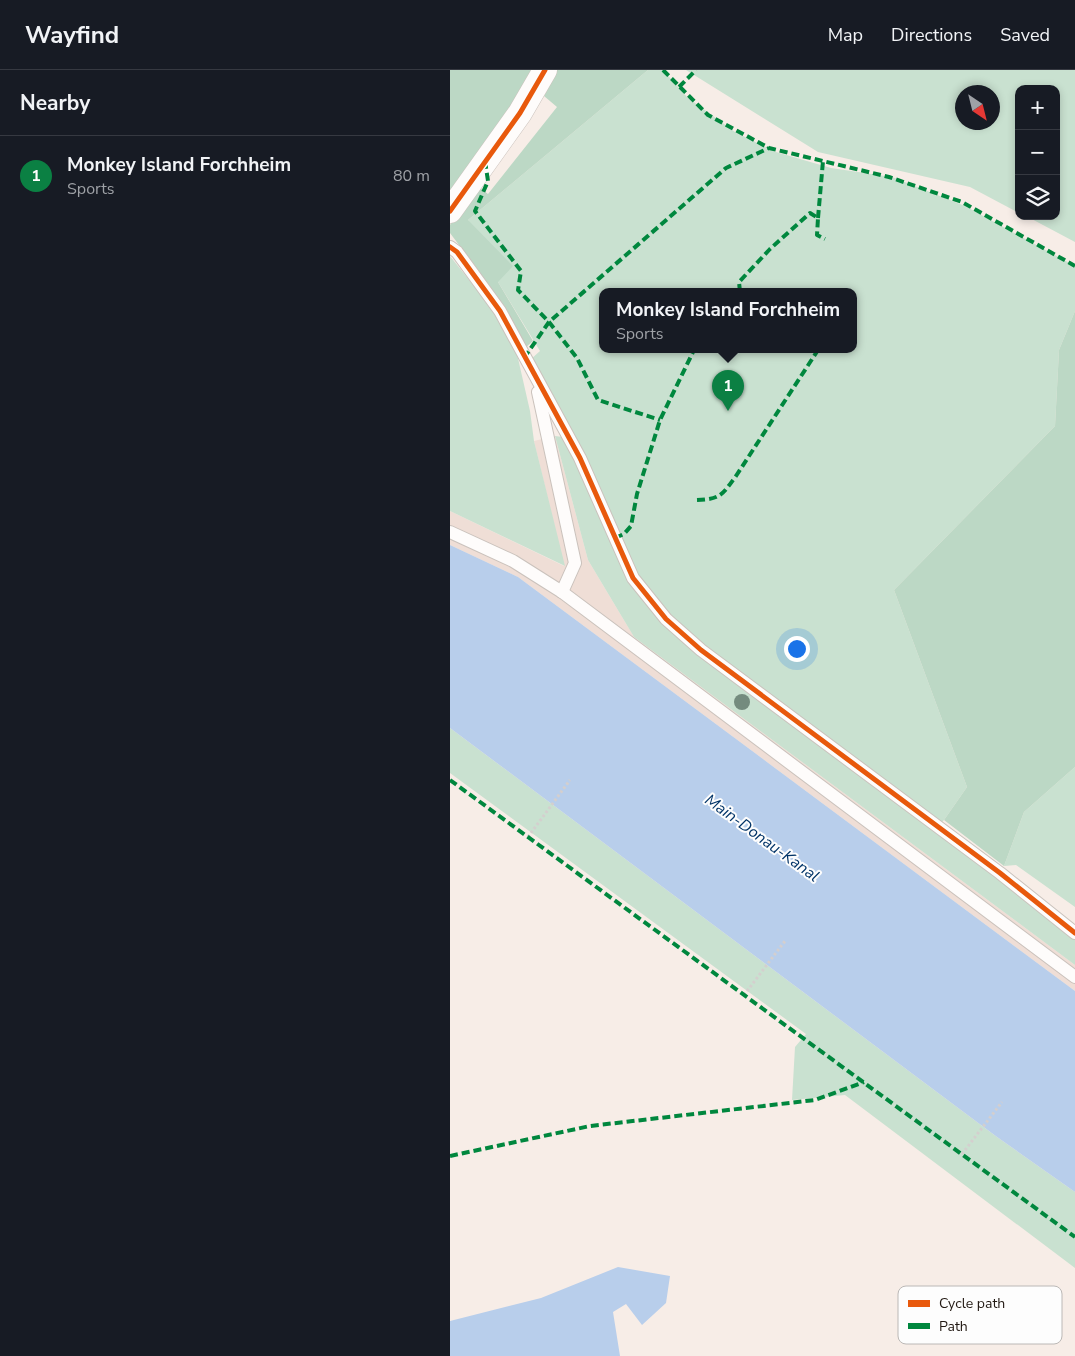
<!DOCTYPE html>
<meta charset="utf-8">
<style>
:root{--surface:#171b24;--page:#242831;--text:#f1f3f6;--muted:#9ea1a6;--line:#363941;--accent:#0b8043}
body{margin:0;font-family:"Nunito Sans",sans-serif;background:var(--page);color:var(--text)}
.controls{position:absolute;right:15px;top:15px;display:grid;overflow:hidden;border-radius:10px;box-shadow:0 2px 8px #0003}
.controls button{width:45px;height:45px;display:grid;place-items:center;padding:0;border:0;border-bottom:1px solid var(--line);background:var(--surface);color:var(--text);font:25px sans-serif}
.compass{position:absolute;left:505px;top:15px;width:45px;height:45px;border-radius:50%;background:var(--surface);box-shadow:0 2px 8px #0003;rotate:145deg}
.you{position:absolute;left:346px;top:578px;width:18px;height:18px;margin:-12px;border:4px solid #fff;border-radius:50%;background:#1a73e8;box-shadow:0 0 0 8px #1a73e833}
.badge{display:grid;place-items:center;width:32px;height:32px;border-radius:50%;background:var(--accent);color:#fff;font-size:16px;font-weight:700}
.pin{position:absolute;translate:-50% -41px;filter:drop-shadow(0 1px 2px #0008)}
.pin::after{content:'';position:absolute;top:26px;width:18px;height:15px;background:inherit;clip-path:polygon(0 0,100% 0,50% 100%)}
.popup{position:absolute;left:149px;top:218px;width:258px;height:65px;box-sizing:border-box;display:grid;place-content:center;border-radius:10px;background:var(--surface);filter:drop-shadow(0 1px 4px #0005);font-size:16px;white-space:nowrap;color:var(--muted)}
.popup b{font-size:19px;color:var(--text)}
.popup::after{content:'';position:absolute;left:50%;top:100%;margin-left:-10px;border:10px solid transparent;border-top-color:var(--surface)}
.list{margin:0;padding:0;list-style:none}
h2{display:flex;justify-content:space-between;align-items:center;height:65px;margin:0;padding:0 20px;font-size:21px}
h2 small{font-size:16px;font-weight:400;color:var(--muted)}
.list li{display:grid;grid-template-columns:32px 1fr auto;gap:15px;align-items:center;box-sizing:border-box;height:80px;padding:0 20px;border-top:1px solid var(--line)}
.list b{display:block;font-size:19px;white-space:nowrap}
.list p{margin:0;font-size:16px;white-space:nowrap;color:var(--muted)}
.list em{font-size:16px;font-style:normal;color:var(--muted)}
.icon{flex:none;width:28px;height:28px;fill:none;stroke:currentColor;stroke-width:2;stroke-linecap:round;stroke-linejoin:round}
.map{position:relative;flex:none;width:625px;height:1286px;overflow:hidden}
header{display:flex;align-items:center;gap:30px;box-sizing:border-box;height:70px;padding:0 25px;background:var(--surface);border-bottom:1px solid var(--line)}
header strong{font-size:24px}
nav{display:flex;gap:28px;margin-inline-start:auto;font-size:18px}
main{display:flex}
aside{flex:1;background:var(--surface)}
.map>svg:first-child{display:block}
</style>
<header>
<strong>Wayfind</strong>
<nav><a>Map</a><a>Directions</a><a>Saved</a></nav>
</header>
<main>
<aside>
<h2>Nearby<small></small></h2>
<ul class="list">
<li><span class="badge">1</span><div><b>Monkey Island Forchheim</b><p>Sports</p></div><em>80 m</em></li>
</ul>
</aside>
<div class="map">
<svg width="625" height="1286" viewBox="0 0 625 1286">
<rect width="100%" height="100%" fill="#f7ede7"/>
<polygon fill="#efded6" points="105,366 138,490 184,567 625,895 625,921 68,507 0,475 0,441 114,496 84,371"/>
<g fill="#c9e1d0" fill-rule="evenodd">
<path d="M198 0H213L237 27 285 62 326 82 381 98 442 107 515 136 625 196V241L609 280 605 356 444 520 517 717 494 750 485 759 625 870V895L184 567 138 490 105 366 121 368 80 290 90 281 48 212 18 150ZM153 222H403V280H153Z"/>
<path d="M236 0H625V172L576 146H606V19H569V143L520 117 368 82ZM512 22H542V52H512Z"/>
<polygon points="0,186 39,235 67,284 80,341 84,371 115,496 0,441"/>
<polygon points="0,658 547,1067 625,1122 625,1198 395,1025 342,1030 345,977 356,964 0,703"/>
<polygon points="625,697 625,837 566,795 554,796 574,742"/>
</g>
<g fill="#bcd8c5">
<polygon points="0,0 84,0 68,27 0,121"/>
<polygon points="107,0 198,0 18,150 63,196 48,212 83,271 75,278 42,219 0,163 0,155 25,114 38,124 107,37 94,26"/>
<polygon points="625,241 625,697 574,742 554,796 494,750 517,717 444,520 605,356 609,280"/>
</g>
<g fill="#b8ceeb">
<polygon points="0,475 68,507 625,921 625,1122 547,1067 0,658"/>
<polygon points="168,1197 220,1206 216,1233 192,1255 176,1234 163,1242 170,1286 0,1286 0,1251 91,1228"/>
</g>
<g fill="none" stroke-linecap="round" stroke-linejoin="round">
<g stroke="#cac2bc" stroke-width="14">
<g id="lane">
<polyline points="0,177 7,182 50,241 130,388 183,508 216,549 251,580 550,803 625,863"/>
<polyline points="88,322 125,493 112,522"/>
<polyline points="0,462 63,491 112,522 625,907"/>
</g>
</g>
<g stroke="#cac2bc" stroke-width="25">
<polyline id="street" points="0,141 70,43 95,0"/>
</g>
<g stroke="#d4cfce" stroke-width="3" stroke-dasharray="2.5 2.5" stroke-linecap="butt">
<polyline points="78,767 120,710"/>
<polyline points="294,925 335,871"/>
<polyline points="512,1084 552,1032"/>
</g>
<use href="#lane" stroke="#fefcfb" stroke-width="12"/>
<use href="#street" stroke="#fefcfb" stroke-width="24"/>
<g stroke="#00873e" stroke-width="4" stroke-dasharray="8 4" stroke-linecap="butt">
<polyline points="213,0 258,45 319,78 439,107 512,132 625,196"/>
<polyline points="229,17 246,0"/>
<polyline points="35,91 38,111 25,141 71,201 68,220 99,252 127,288 148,330 210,350"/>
<polyline points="368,148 373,91"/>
<polyline points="290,222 289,212 320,179 360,143 368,148 367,165 375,169"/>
<polyline points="74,288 99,252 276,98 319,78"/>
<path d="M247 430C271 429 272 425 286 406L368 280"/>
<polyline points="165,468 174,464 181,456 187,424 210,350 244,280"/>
<polyline points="0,710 625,1167"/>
<polyline points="0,1086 140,1056 365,1030 414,1012"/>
</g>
<g stroke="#fdfdfd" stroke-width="8">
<g id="cycleway">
<polyline points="0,141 70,43 95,0"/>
<polyline points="0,177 7,182 50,241 130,388 183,508 216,549 251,580 550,803 625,863"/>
</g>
</g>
<use href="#cycleway" stroke="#e8590c" stroke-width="5"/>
</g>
<circle fill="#748b7e" cx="292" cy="632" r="8"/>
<g text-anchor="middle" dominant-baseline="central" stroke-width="4" stroke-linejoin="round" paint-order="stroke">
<g font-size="16" font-style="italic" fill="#003367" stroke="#fdfdfd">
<text transform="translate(312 768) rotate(36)">Main-Donau-Kanal</text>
</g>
</g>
<rect x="448" y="1216" width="164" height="58" rx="8" fill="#fdfdfd" stroke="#bbb8b6" stroke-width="1"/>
<rect x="458" y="1230" width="22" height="7" fill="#e8590c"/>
<rect x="458" y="1253" width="22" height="6" fill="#00873e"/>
<g font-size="14" fill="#211812">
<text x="489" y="1238">Cycle path</text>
<text x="489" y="1261">Path</text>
</g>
</svg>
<div class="controls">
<button>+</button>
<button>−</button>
<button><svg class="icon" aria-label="layers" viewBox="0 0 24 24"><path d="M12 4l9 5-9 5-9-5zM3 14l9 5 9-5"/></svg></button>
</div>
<svg class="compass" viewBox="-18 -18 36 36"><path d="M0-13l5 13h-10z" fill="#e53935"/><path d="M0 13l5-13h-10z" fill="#9ea1a6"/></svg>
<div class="you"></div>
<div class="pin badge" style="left:278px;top:341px">1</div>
<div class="popup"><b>Monkey Island Forchheim</b>Sports</div>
</div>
</main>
